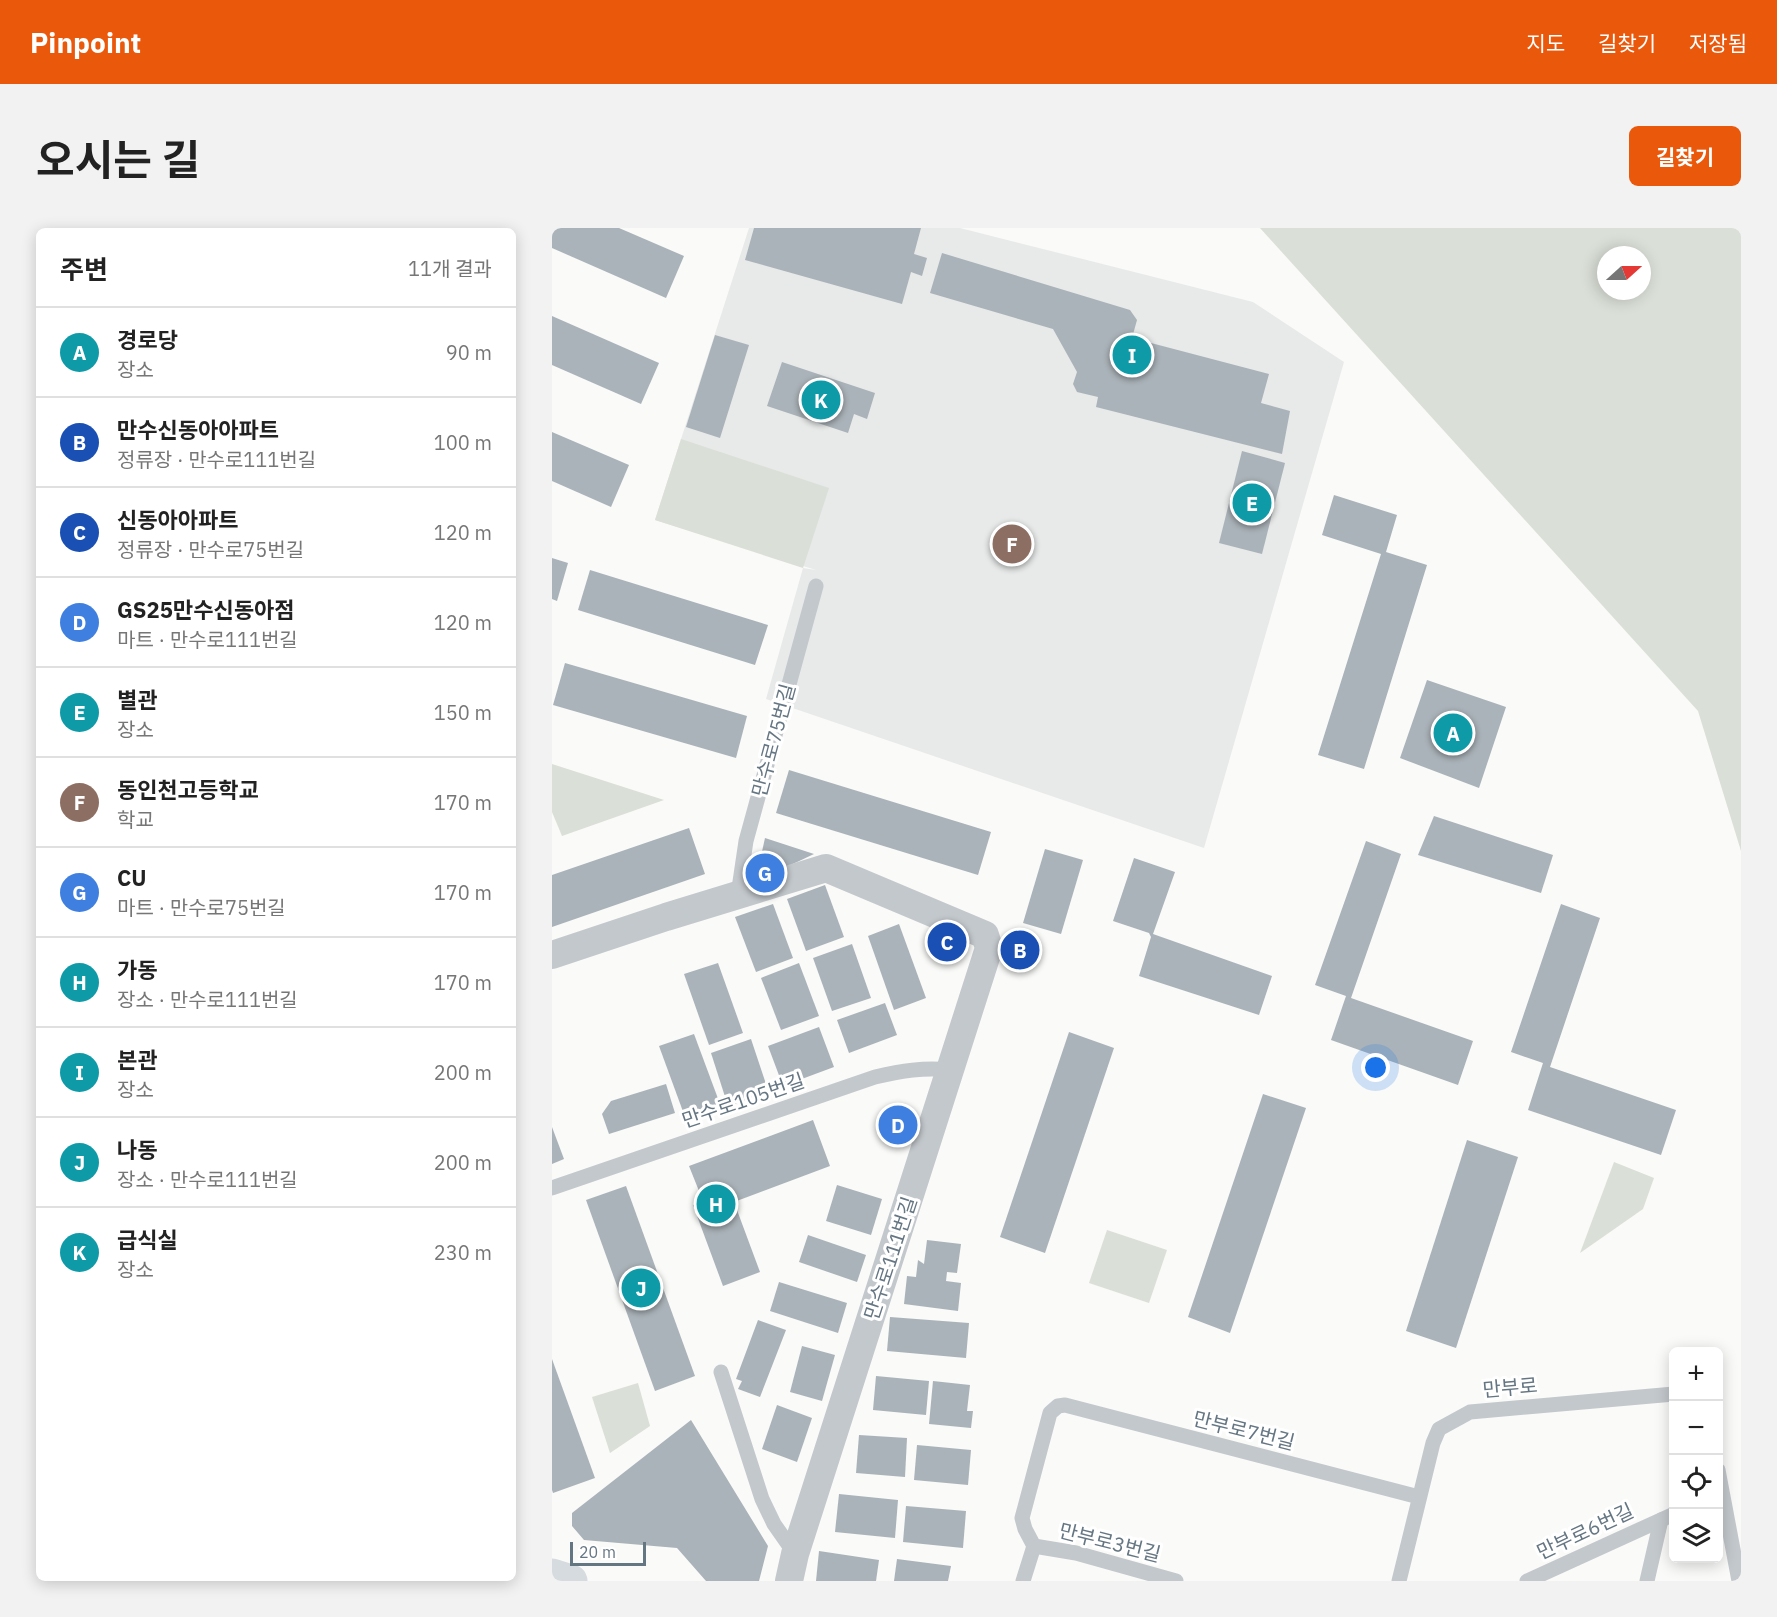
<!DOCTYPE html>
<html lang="ko">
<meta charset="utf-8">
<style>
:root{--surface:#fff;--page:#f2f2f2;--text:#222;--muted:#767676;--line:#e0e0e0;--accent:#ea580c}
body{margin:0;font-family:"IBM Plex Sans","Noto Sans KR",sans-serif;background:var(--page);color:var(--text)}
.controls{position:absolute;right:18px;bottom:18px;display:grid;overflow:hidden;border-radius:9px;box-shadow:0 3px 15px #0003}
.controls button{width:54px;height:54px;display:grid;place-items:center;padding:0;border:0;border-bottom:2px solid var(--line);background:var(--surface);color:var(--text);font:30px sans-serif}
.compass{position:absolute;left:1045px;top:18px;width:54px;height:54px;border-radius:50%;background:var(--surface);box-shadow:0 3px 15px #0003;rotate:69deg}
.scale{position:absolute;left:18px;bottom:15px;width:76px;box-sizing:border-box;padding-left:6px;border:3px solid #657683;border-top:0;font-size:16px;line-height:21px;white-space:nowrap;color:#657683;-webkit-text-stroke:4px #fff;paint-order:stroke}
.you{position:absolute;left:824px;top:840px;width:21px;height:21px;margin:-15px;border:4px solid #fff;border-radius:50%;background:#1a73e8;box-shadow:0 0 0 9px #1a73e833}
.badge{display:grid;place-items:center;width:39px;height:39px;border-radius:50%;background:var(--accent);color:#fff;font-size:20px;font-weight:700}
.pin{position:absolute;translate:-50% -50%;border:3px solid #fff;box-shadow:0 2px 6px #0006}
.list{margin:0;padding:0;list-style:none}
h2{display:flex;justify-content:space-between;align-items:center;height:78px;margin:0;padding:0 24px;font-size:26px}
h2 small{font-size:20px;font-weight:400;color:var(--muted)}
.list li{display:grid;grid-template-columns:39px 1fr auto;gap:18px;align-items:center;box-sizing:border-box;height:90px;padding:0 24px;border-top:2px solid var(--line)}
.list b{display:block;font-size:22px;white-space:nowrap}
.list p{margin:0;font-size:20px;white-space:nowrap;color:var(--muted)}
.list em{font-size:20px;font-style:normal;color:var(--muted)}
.icon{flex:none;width:33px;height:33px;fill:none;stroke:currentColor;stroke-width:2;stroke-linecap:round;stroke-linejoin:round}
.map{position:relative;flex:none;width:1189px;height:1353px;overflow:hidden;border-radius:9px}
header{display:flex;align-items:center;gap:36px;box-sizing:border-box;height:84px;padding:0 30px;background:var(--accent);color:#fff}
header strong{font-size:28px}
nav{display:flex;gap:33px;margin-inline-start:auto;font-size:21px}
.intro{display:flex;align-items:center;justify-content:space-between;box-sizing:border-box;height:144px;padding:0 36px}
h1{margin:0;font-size:42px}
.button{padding:15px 27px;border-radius:9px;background:var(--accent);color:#fff;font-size:21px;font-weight:700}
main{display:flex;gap:36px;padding:0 36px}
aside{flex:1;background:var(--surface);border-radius:9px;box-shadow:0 3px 15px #0003}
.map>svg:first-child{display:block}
</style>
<header>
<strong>Pinpoint</strong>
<nav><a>지도</a><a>길찾기</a><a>저장됨</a></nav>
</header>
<div class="intro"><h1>오시는 길</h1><a class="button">길찾기</a></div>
<main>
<aside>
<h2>주변<small>11개 결과</small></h2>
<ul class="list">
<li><span class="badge" style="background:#0f9aa8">A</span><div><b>경로당</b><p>장소</p></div><em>90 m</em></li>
<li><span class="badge" style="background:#1a4fb4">B</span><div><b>만수신동아아파트</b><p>정류장 · 만수로111번길</p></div><em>100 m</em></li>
<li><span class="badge" style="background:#1a4fb4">C</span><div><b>신동아아파트</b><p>정류장 · 만수로75번길</p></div><em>120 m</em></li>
<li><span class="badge" style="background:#3f7fe0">D</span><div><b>GS25만수신동아점</b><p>마트 · 만수로111번길</p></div><em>120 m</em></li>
<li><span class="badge" style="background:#0f9aa8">E</span><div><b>별관</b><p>장소</p></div><em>150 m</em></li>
<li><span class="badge" style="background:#8d6e63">F</span><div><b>동인천고등학교</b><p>학교</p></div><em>170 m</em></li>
<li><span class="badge" style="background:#3f7fe0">G</span><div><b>CU</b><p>마트 · 만수로75번길</p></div><em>170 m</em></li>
<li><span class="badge" style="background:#0f9aa8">H</span><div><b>가동</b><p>장소 · 만수로111번길</p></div><em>170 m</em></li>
<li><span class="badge" style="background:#0f9aa8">I</span><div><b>본관</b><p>장소</p></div><em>200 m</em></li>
<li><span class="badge" style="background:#0f9aa8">J</span><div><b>나동</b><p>장소 · 만수로111번길</p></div><em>200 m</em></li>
<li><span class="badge" style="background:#0f9aa8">K</span><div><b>급식실</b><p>장소</p></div><em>230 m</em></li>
</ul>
</aside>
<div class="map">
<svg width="1189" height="1353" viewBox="0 0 1189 1353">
<rect width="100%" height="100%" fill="#fafaf8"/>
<polygon fill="#e8e9e9" points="197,0 408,0 701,74 792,134 652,620 214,471 251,340 264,342 103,292"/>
<g fill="#dadfd7" fill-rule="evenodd">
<path d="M708 0H1189V623L1146 483ZM1054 27H1090V63H1054Z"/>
<polygon points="129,211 277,260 251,340 103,292"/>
<polygon points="0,536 112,572 10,608 0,584"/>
<polygon points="1062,934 1102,950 1091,981 1028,1025"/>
<polygon points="555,1002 615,1022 597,1075 537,1055"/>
<polygon points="86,1155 98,1198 58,1225 40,1169"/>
</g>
<g fill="#aab3b9">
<polygon points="0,0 67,0 132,28 114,70 0,20"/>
<polygon points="202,0 369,0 362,26 375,30 370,48 359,44 350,76 193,32"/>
<polygon points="390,25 578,82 585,92 580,110 717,146 709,175 738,183 730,226 544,179 546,169 525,164 521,156 525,144 501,101 378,65"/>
<polygon points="0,88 107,135 89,176 0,137"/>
<polygon points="163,107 197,117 168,210 134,199"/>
<polygon points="230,134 323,165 315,191 302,186 296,205 215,178"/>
<polygon points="0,204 77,237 59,279 0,253"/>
<polygon points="690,223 733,235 710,326 667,315"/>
<polygon points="782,267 845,287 834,324 875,337 812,541 766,527 829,326 770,307"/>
<polygon points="0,330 16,335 5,373 0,371"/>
<polygon points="38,342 216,397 203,437 26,382"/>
<polygon points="13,435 195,488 184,530 1,477"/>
<polygon points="875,452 954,479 927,560 848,530"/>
<polygon points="237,542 439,604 426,647 224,585"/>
<polygon points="882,588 1001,627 989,665 866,627"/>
<polygon points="137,600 153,646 0,699 0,647"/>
<polygon points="213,610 262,626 226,643 207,637"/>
<polygon points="814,613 849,626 799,770 921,813 906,857 779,812 794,768 763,757"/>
<polygon points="493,621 531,632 509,706 471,695"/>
<polygon points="582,630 623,644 601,706 720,748 707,787 587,748 599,709 597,705 561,693"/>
<polygon points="273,657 292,709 254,723 235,671"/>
<polygon points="221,676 241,730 204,744 183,689"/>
<polygon points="1009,676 1048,690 998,839 1124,882 1109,927 976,882 991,835 959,824"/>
<polygon points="347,696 374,770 342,782 316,708"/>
<polygon points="300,716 319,770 280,783 261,730"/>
<polygon points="166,735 191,805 157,817 132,746"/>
<polygon points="247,735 267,788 229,802 209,750"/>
<polygon points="333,775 345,807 297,825 285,792"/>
<polygon points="267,799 282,839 231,858 216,818"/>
<polygon points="517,804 562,820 493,1025 448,1009"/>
<polygon points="142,806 168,876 133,889 107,818"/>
<polygon points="199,811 217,865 176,878 159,825"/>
<polygon points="114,856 123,885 57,906 50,886 59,873"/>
<polygon points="711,866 754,880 678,1105 636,1089"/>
<polygon points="261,892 278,938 182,974 208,1044 171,1058 141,977 151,973 137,938"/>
<polygon points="0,899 12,931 0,936"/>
<polygon points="915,912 966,929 904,1120 854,1103"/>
<polygon points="285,957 330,971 319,1007 274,993"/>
<polygon points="74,958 143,1148 103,1163 34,972"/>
<polygon points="256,1007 314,1027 305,1054 247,1034"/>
<polygon points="375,1012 409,1016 405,1045 395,1044 394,1053 409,1055 406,1083 352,1076 355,1048 364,1049 366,1032 372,1036"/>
<polygon points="227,1054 295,1075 286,1105 218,1083"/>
<polygon points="338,1089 417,1095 414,1130 335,1123"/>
<polygon points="206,1092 234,1102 208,1169 186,1161 190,1153 184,1151"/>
<polygon points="250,1118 283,1127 270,1173 238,1164"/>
<polygon points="0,1131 43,1250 1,1265 0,1262"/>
<polygon points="324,1148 377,1153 374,1187 321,1182"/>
<polygon points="381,1153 418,1157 415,1183 421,1183 419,1200 377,1196"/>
<polygon points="225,1177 260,1190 245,1234 210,1221"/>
<polygon points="139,1192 216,1318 207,1353 154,1353 125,1320 32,1312 20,1298 20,1285"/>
<polygon points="307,1207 355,1210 353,1249 304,1245"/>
<polygon points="365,1217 419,1222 416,1257 362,1252"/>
<polygon points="287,1266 346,1272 343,1310 283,1304"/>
<polygon points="354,1278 414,1283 411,1320 351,1314"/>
<polygon points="267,1323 327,1332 324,1353 264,1353"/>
<polygon points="345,1331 399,1338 396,1353 342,1353"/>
</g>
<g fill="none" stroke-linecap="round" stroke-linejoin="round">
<g stroke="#c3c8cc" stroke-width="15">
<polyline points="186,667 194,613 264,358"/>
<path d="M0 960 323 849C349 843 372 839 398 842"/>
<polyline points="169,1144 210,1271 222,1296 243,1326"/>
<polyline points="1166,1242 1187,1353"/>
<polyline points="482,1318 524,1325 624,1353"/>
<polyline points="471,1353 482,1318 473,1301 470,1290 498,1185 506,1178 513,1177 867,1269"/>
<polyline points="847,1353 881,1215 887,1201 918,1184 1122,1166"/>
<polyline points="975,1353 1122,1286"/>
<polyline points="1095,1353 1109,1292"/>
</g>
<polyline stroke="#c3c8cc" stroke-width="28" points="0,727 114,689 274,640 433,707 437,720 243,1326 237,1353"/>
<polyline stroke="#d6dbdf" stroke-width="33" points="0,1347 19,1353"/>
</g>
<g text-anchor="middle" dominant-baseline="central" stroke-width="6" stroke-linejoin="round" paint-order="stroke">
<g font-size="20" fill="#657683" stroke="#fff">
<text transform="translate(221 512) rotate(-75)">만수로75번길</text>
<text transform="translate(191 872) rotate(-19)">만수로105번길</text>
<text transform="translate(338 1030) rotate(-72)">만수로111번길</text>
<text transform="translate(958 1159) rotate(-5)">만부로</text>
<text transform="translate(692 1202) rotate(14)">만부로7번길</text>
<text transform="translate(1033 1303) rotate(-25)">만부로6번길</text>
<text transform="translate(558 1314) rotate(14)">만부로3번길</text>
</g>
</g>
</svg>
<div class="controls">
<button>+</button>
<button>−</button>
<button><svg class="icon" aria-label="locate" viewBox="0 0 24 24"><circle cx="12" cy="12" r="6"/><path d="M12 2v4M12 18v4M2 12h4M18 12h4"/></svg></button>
<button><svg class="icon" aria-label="layers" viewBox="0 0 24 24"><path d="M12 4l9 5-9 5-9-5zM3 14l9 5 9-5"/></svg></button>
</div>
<svg class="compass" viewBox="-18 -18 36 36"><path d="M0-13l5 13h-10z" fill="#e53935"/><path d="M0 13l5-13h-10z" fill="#767676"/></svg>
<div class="scale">20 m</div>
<div class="you"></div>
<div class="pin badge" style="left:901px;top:505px;background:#0f9aa8">A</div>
<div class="pin badge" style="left:468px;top:722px;background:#1a4fb4">B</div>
<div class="pin badge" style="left:395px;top:714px;background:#1a4fb4">C</div>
<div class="pin badge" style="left:346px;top:897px;background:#3f7fe0">D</div>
<div class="pin badge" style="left:700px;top:275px;background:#0f9aa8">E</div>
<div class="pin badge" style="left:460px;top:316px;background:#8d6e63">F</div>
<div class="pin badge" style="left:213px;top:645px;background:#3f7fe0">G</div>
<div class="pin badge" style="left:164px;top:976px;background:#0f9aa8">H</div>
<div class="pin badge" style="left:580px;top:127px;background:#0f9aa8">I</div>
<div class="pin badge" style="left:89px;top:1060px;background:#0f9aa8">J</div>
<div class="pin badge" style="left:269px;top:172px;background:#0f9aa8">K</div>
</div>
</main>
